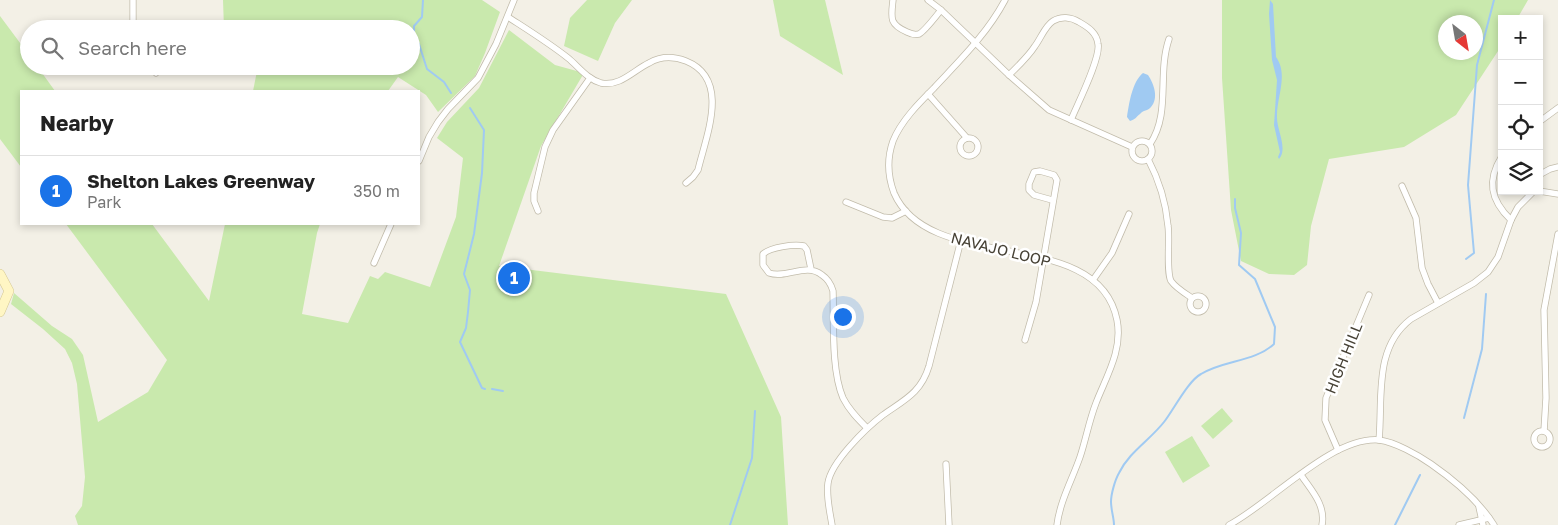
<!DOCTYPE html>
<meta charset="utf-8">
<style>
:root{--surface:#fff;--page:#f6f6f6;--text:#222;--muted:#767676;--line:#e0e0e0;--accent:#1a73e8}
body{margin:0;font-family:"Golos Text",sans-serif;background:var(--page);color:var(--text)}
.controls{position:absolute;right:15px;top:15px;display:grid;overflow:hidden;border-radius:0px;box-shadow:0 2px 8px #0003}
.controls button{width:45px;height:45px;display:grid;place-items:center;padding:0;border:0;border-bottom:1px solid var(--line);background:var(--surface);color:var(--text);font:25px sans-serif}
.compass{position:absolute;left:1438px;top:15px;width:45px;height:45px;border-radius:50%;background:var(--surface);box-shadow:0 2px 8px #0003;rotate:149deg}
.you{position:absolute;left:842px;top:316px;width:18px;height:18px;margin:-12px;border:4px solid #fff;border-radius:50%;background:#1a73e8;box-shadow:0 0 0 8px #1a73e833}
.badge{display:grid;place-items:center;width:32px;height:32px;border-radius:50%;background:var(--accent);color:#fff;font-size:16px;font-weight:700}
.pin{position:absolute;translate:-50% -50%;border:2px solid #fff;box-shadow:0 1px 5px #0006}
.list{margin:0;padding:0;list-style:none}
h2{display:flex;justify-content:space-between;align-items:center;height:65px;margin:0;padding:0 20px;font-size:21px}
h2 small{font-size:16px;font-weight:400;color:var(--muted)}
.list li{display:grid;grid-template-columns:32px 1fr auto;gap:15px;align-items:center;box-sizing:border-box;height:70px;padding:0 20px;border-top:1px solid var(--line)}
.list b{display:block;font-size:19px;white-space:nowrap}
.list p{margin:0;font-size:16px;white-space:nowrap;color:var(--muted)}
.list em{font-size:16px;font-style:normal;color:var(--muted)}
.icon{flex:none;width:28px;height:28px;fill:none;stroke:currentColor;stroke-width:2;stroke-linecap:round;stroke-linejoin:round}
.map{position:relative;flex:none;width:1558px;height:525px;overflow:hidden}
.search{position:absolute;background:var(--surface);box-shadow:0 2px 8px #0003;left:20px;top:20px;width:400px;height:55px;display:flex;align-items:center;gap:12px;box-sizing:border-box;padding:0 18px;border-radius:28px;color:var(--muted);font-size:19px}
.panel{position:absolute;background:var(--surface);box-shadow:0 2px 8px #0003;left:20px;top:90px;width:400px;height:135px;border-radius:0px}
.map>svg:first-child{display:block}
</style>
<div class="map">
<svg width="1558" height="525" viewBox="0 0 1558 525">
<rect width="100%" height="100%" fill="#f3f0e6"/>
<g fill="#c9e9ad" fill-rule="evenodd">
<polygon points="223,0 482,0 500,12 485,53 475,76 438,112 426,95 398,77 388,91 253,91 258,66 411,66 411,29 224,29"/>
<polygon points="587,0 632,0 615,23 598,61 564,46 570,18"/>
<polygon points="773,0 825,0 843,75 780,36"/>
<path d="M1222 0H1528L1517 19H1502V45L1456 115 1404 147 1329 159 1311 226 1307 265 1294 275 1269 274 1241 261 1231 210 1222 78ZM1446 22H1476V52H1446Z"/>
<polygon points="0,16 29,55 29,66 37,66 55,91 21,91 21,167 0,139"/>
<polygon points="509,30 555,65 584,73 541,146 499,266 726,294 781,417 788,525 78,525 75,516 82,506 85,477 77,384 72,363 65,349 43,329 11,304 14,293 52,326 72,339 83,355 98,422 148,392 167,360 66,224 152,224 209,301 225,224 320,224 317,233 302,314 348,323 370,276 378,279 385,272 430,287 456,217 463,158 437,138 447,122 479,88"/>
<polygon points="1222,408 1233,421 1213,439 1201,426"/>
<polygon points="1192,436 1210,466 1183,483 1165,452"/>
</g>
<g fill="#a0caf2">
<path d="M1270 0 1273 4 1276 57C1289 75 1276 98 1277 118 1277 130 1288 149 1279 159L1278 157 1280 152 1274 125 1277 80 1272 60 1269 14Z"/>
<path d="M1143 73 1148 75C1154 84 1159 98 1151 107 1148 111 1143 110 1140 114 1136 117 1136 119 1130 121L1127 117C1129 104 1132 82 1143 73Z"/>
</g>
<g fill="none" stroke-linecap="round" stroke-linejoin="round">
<g stroke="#a0caf2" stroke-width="2">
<polyline points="423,0 422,17 414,26 414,38 419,44 427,69 444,82 451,93"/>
<polyline points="470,108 484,130 482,173 474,234 464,274 470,290 468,312 466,328 460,342 482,388 485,389"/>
<polyline points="1466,259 1474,253 1468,185 1477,65 1494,0"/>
<polyline points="492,389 503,391"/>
<polyline points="1464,418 1482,349 1486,294"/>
<polyline points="730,525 752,458 755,411"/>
<path d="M1114 525C1114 518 1111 510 1111 502 1111 494 1115 480 1119 473 1129 452 1150 440 1164 422 1174 409 1188 381 1201 374 1223 360 1255 362 1274 344L1275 327 1255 279 1239 265 1241 233 1235 208V199"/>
<polyline points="1395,525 1420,475"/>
</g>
<g stroke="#c2bcab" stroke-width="7">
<g id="street">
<polyline points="133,0 133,29"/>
<path d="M893 0C891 18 889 24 907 32 911 34 915 35 919 34 925 31 936 16 941 10"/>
<polyline points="928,0 941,10 1009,75 1049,110 1132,147"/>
<path d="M1005 0C987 34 960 60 934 88 919 103 901 121 893 141 887 158 888 177 894 193 930 276 1098 224 1117 320 1123 350 1106 377 1096 403 1089 421 1086 439 1080 457 1072 480 1060 501 1057 525"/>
<path d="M508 17C528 30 549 43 568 58 578 66 587 79 601 83 620 87 634 70 649 63 661 56 673 56 686 61 731 79 706 136 698 170L693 177 686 183"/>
<polyline points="149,66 156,73"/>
<path d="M1009 75C1018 66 1028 57 1035 46 1041 38 1045 26 1053 21 1061 16 1071 17 1079 22 1088 27 1097 33 1098 44 1101 58 1077 105 1071 120"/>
<polyline points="928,94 967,138"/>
<polyline points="1539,122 1558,108"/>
<circle cx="969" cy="147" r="9"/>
<circle cx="1142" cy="151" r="10"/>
<path d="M1150 144C1171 113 1157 74 1169 39"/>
<path d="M1502 156C1487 180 1490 200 1511 220"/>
<path d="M1148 159C1159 180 1166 203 1168 226 1170 239 1166 272 1171 281 1176 288 1186 294 1192 298"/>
<polyline points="419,161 429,137 438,122 448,109 478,78 496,44 514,0"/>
<polyline points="1539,175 1550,169 1558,167"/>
<polyline points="1402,186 1416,218 1422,268 1428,284 1438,303"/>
<polyline points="1539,191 1558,194"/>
<polyline points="846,202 883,217 892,218 906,211"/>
<polyline points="538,211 534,201 534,193 545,147 553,130 590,78"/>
<polyline points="374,263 391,224"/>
<path d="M811 269 807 250 804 246C794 244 771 247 763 254V265L769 273C787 279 806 262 822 275 828 279 831 284 833 291 834 321 831 370 843 398 849 410 858 419 867 428"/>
<polyline points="1093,280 1112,253 1129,214"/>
<circle cx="1198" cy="304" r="8"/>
<polyline points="1025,340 1036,302 1057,180 1054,175 1040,171 1034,172 1029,184 1029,190 1034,195 1052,200"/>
<circle cx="1542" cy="439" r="8"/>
<polyline points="1544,431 1546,398 1544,310 1558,234"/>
<path d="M1379 440C1383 399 1373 348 1411 319L1474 283 1488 272 1498 257 1511 220 1518 207 1534 191"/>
<polyline points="1338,450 1325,420 1326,398 1369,295"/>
<polyline points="946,464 949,525"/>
<path d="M1301 475C1311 490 1326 505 1322 525"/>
<polyline points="1479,507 1483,525"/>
<path d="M832 525C830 512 826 497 828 483 831 462 866 428 883 415 904 400 921 393 929 366L961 240"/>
<path d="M1229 525C1271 503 1332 436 1379 440 1395 442 1418 455 1431 464 1454 480 1479 501 1494 525"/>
<polyline points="1459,525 1489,518"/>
</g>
</g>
<g stroke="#d5c994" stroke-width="10">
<polyline id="secondary" points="0,274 9,291 0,312"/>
</g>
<use href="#street" stroke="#fff" stroke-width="5.5"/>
<use href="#secondary" stroke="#fff6c4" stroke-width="9"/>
</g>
<g text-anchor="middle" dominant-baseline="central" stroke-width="5" stroke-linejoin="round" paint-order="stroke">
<g font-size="15" fill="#464135" stroke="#fff">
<text transform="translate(1001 249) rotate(14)">NAVAJO LOOP</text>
<text transform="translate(1343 358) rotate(-68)">HIGH HILL</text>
</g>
</g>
</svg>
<div class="controls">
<button>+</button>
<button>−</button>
<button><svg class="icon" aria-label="locate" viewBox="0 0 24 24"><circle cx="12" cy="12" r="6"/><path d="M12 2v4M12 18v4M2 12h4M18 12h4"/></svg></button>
<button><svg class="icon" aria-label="layers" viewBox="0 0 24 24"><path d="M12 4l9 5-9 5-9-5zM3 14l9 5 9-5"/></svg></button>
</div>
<svg class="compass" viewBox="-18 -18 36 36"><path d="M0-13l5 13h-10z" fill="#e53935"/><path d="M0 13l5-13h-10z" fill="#767676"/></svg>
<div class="you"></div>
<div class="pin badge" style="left:514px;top:278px">1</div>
<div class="search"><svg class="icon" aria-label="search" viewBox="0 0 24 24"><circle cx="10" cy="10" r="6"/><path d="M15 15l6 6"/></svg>Search here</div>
<section class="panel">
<h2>Nearby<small></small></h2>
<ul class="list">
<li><span class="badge">1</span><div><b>Shelton Lakes Greenway</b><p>Park</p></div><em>350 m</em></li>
</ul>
</section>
</div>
